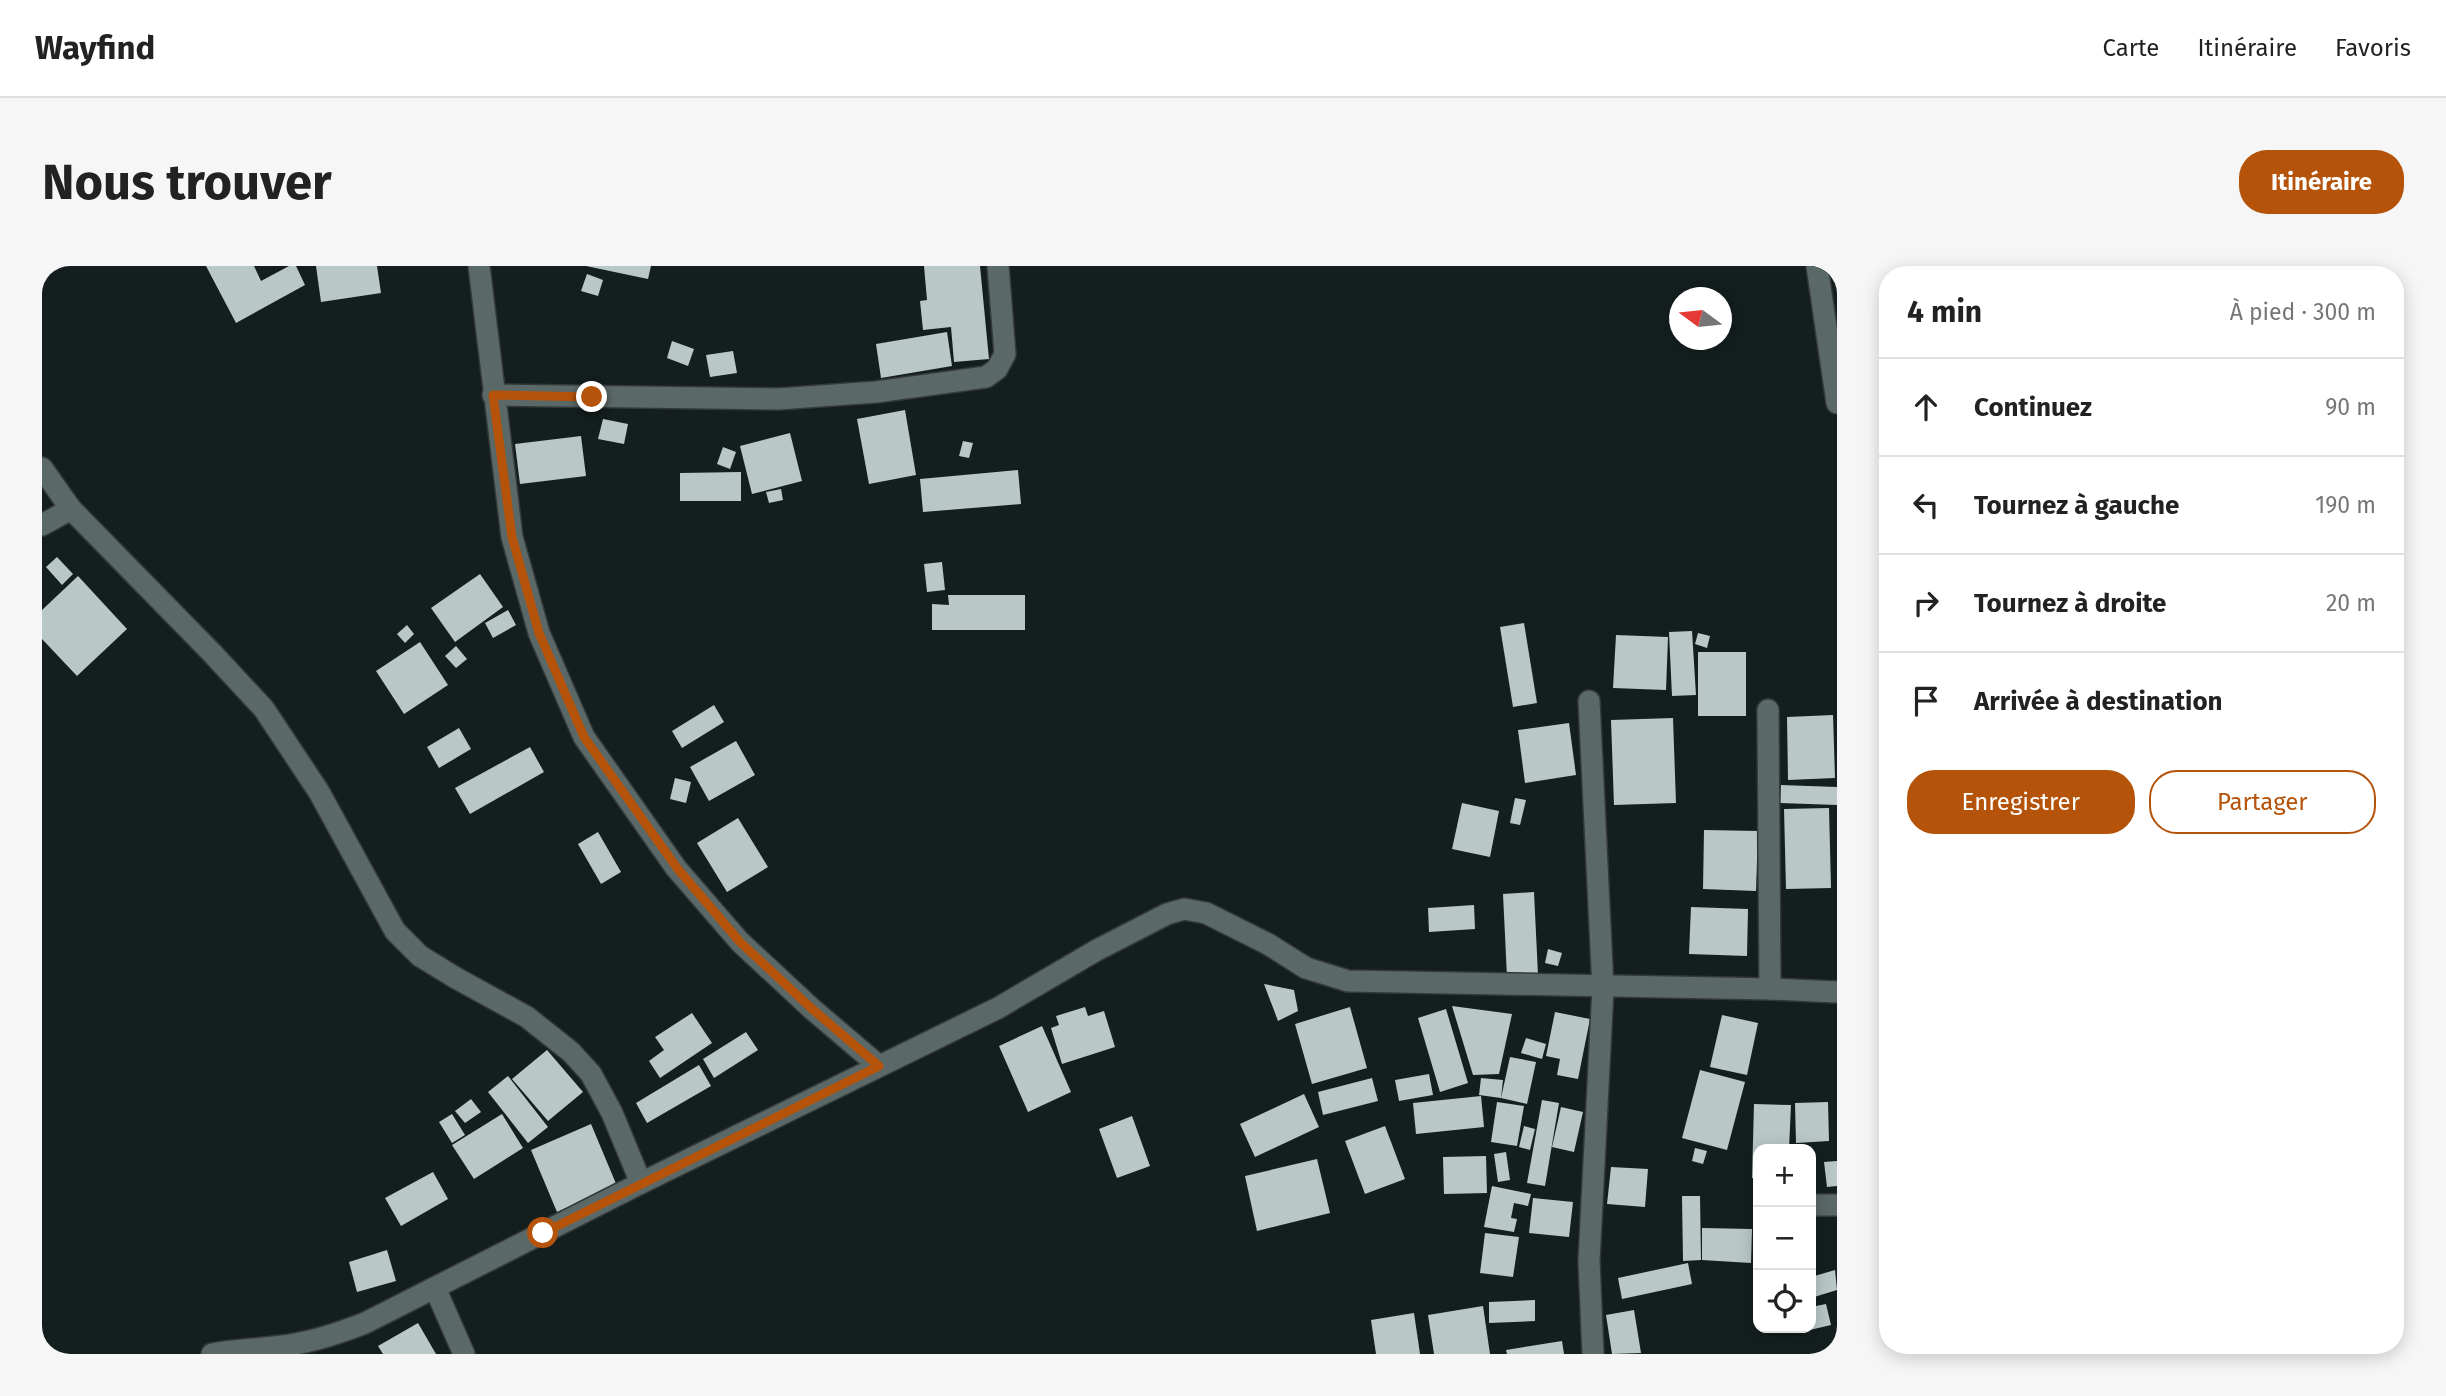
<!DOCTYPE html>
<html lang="fr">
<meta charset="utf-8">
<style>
:root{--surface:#fff;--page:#f6f6f6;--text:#222;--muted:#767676;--line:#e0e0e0;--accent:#b45309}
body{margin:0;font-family:"Fira Sans",sans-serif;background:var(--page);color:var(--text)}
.controls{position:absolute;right:21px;bottom:21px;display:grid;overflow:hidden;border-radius:14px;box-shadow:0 4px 18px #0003}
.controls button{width:63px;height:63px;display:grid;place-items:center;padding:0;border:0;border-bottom:2px solid var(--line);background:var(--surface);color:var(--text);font:35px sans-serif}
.compass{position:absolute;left:1627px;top:21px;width:63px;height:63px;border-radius:50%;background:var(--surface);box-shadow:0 4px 18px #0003;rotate:285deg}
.stop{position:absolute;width:21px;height:21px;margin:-16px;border:5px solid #b45309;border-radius:50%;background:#fff}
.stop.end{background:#b45309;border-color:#fff;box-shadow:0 2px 7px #0008}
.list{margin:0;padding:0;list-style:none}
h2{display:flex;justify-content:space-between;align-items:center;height:91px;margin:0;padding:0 28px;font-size:30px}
h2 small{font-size:23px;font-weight:400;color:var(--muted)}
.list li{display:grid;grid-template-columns:46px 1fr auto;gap:21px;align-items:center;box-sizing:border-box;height:98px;padding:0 28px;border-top:2px solid var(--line)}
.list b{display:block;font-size:26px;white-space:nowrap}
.list em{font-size:23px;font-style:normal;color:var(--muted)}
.actions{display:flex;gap:14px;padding:21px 28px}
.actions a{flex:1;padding:16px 0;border:2px solid var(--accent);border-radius:28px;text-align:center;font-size:24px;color:var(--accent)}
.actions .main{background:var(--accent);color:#fff}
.icon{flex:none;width:38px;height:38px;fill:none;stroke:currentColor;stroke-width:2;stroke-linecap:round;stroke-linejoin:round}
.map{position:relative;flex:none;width:1795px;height:1088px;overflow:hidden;border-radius:28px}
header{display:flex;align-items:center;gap:42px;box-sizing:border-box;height:98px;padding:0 35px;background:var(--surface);border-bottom:2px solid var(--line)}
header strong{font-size:33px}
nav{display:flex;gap:38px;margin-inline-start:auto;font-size:24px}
.intro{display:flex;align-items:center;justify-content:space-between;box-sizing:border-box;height:168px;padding:0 42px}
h1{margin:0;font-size:49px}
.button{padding:18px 32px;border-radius:28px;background:var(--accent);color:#fff;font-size:24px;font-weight:700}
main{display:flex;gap:42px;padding:0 42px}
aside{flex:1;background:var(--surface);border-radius:28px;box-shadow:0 4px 18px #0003}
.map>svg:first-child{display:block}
</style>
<header>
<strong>Wayfind</strong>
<nav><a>Carte</a><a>Itinéraire</a><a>Favoris</a></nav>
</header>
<div class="intro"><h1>Nous trouver</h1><a class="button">Itinéraire</a></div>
<main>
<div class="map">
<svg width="1795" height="1088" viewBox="0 0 1795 1088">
<rect width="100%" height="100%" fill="#141e1e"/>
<g fill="#b9c8c7">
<polygon points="164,0 212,0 219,15 247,0 254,0 263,19 194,57"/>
<polygon points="274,0 335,0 339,27 279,36"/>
<polygon points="544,0 609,0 606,13"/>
<polygon points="882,0 938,0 947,93 912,96 909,61 881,64 878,35 885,34"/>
<polygon points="545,8 561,14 556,30 539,25"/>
<polygon points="905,66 910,100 839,112 834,78"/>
<polygon points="630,75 652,83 646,100 625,92"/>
<polygon points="691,85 695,107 668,111 664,89"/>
<polygon points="863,144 874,209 827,218 815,153"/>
<polygon points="561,153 586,158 582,178 556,173"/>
<polygon points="748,167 760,215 710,228 698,180"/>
<polygon points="539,170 544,210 478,218 473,178"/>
<polygon points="921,175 931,177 927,192 917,190"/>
<polygon points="681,181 694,186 688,203 675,198"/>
<polygon points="976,204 979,238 881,246 878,213"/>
<polygon points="699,206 699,235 638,235 638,207"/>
<polygon points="739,223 741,234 727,237 724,226"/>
<polygon points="15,291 31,308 20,319 4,301"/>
<polygon points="900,296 903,324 885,326 882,298"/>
<polygon points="438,308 461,341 413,376 389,342"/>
<polygon points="36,310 85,363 35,410 0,373 0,344"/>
<polygon points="906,329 983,329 983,364 890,364 890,338 907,339"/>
<polygon points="466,344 474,359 451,372 443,357"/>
<polygon points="1482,357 1495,437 1471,441 1458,361"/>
<polygon points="365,359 372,368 363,377 355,368"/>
<polygon points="1650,365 1654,429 1630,430 1627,366"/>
<polygon points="1656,367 1668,370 1665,382 1653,378"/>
<polygon points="1574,369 1626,371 1624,424 1571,422"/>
<polygon points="378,376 406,419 362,448 334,405"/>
<polygon points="414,380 425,393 414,402 403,390"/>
<rect x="1656" y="386" width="48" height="64"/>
<polygon points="672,439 682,456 640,482 630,465"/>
<polygon points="1791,449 1793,512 1746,514 1745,451"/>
<polygon points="1631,452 1634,537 1572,539 1569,454"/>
<polygon points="1527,457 1534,509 1483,517 1476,464"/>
<polygon points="417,462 429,483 397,502 385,481"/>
<polygon points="694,475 713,509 667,535 648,501"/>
<polygon points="488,481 502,506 428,548 413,522"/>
<polygon points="633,512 649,516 644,537 628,533"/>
<polygon points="1739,519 1795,521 1795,539 1738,537"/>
<polygon points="1473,532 1484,534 1478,559 1468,557"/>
<polygon points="1420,537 1457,545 1448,591 1410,583"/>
<polygon points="1787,542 1789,622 1744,623 1742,543"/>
<polygon points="696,552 726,601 685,626 655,577"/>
<polygon points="1662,564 1716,565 1714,625 1661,623"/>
<polygon points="556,566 579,606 559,618 536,578"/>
<polygon points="1492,626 1496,709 1465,711 1461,628"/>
<polygon points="1432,639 1433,663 1387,666 1386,642"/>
<polygon points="1649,641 1706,643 1705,690 1647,688"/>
<polygon points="1506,683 1520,687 1516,700 1503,697"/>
<polygon points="1222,718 1252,724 1256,745 1236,755"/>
<polygon points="1410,740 1470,748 1457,808 1431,809"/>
<polygon points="1043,741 1046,750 1062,745 1073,781 1020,798 1009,762 1017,759 1014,750"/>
<polygon points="1308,741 1325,802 1270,818 1253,758"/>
<polygon points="1404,743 1426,817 1398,826 1376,752"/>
<polygon points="1513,746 1548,753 1536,813 1515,809 1518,793 1504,790"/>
<polygon points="650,747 670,777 618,812 607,795 622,784 613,771"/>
<polygon points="1680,749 1716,757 1705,809 1668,801"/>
<polygon points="1000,760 1029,826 986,846 957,780"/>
<polygon points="704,766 716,784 672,812 661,793"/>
<polygon points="1484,772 1504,778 1500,793 1479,787"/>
<polygon points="505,784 541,826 506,855 470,813"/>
<polygon points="1468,791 1494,796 1485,838 1459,832"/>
<polygon points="657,799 669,820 605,857 594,837"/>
<polygon points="1658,804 1703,816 1685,884 1640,872"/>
<polygon points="1387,808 1391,829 1357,835 1353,814"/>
<polygon points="466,810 506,861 486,877 446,826"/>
<polygon points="1330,812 1336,835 1281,849 1276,826"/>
<polygon points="1439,812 1461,814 1459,832 1437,829"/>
<polygon points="1262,828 1277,861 1213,891 1198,858"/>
<polygon points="1439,830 1442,861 1374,868 1371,837"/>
<polygon points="429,833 439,846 423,857 413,845"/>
<polygon points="1500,834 1517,837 1503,920 1485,917"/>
<polygon points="1455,836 1482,840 1475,880 1449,876"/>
<polygon points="1786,836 1787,875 1754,877 1753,837"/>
<polygon points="1712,838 1749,839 1747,883 1716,883 1716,913 1710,912"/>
<polygon points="1519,841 1541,846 1532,886 1510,881"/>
<polygon points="410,848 423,869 410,877 397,856"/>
<polygon points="460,848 481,882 432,913 410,879"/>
<polygon points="1090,850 1108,900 1075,912 1057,863"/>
<polygon points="549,858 575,920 515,946 489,884"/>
<polygon points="1343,860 1363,913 1323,928 1303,875"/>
<polygon points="1482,860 1493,863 1488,884 1477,881"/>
<polygon points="1653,882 1665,885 1661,898 1650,895"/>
<polygon points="1464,886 1468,914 1456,916 1452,888"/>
<polygon points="1444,890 1445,927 1402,928 1401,891"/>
<polygon points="1275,893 1288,947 1215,965 1203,910"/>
<polygon points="1795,895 1795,920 1785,921 1782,896"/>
<polygon points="1569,901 1606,903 1603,941 1565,938"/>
<polygon points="391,906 406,933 359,960 343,932"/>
<polygon points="1450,920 1489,928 1486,940 1472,937 1469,952 1475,953 1472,966 1442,961"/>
<polygon points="1640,930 1658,930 1659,994 1641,995"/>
<polygon points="1491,932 1531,936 1527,971 1487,967"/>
<polygon points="1660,962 1710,963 1709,997 1660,994"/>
<polygon points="1443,967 1477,971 1471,1011 1438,1007"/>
<polygon points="345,984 354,1015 315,1026 307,996"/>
<polygon points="1646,997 1650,1018 1580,1033 1576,1012"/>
<polygon points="1793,1004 1795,1024 1769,1032 1769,1011"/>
<polygon points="1493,1034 1493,1055 1447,1057 1447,1036"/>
<polygon points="1784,1038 1789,1059 1755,1067 1754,1062 1769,1062 1769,1041"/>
<polygon points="1441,1040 1448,1088 1392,1088 1386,1049"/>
<polygon points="1592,1044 1599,1087 1570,1088 1564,1049"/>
<polygon points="1372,1047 1378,1088 1334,1088 1329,1054"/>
<polygon points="376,1057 394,1088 341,1088 336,1080"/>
<polygon points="1520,1075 1522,1088 1465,1088 1464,1084"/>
</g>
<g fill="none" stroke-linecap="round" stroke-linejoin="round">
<g stroke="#333939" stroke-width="24">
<g id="minor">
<polyline points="437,0 470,271 497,367 542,471 634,602 698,676 769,742 837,800"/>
<polyline points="1775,0 1795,137"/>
<polyline points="451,129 736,133 834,126 944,111 955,103 963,88 956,0"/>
<polyline points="0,202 29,243 170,387 222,443 277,526 353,665 378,690 414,712 485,751 529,786 549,808 570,847 599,917"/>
<polyline points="0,259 29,243"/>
<polyline points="1547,435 1561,722 1547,995 1551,1088"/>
<polyline points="1726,444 1728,723"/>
<polyline points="1769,939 1795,939"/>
<polyline points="393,1022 422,1088"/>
<path d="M170 1088C197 1083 225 1083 253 1078 277 1074 300 1066 323 1057L599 917 956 742 1055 684 1125 648 1142 643 1164 647 1226 678 1264 702 1306 715 1728 723 1795 726"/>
</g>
</g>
<use href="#minor" stroke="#5b6868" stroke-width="21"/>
</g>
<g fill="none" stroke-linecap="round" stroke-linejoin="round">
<polyline stroke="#b45309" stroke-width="9" points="501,967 837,800 769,742 698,676 635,602 542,471 497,367 470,271 451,129 550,131"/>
</g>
</svg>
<div class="controls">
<button>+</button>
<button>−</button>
<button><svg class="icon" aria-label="locate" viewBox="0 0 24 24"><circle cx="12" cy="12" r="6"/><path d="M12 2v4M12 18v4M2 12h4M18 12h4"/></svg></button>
</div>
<svg class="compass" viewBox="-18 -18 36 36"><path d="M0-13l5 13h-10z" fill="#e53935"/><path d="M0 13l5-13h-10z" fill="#767676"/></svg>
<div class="stop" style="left:501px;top:967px"></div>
<div class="stop end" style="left:550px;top:131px"></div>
</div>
<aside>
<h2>4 min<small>À pied · 300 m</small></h2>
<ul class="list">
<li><svg class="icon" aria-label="ahead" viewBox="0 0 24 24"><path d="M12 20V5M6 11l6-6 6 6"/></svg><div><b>Continuez</b></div><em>90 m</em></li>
<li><svg class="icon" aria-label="left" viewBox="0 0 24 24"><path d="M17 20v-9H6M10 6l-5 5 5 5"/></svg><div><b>Tournez à gauche</b></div><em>190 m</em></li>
<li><svg class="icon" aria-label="right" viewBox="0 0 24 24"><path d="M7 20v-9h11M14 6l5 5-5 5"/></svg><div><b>Tournez à droite</b></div><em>20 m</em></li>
<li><svg class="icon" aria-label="arrive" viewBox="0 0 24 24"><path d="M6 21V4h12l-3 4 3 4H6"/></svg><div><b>Arrivée à destination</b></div></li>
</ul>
<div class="actions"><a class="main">Enregistrer</a><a>Partager</a></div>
</aside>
</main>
